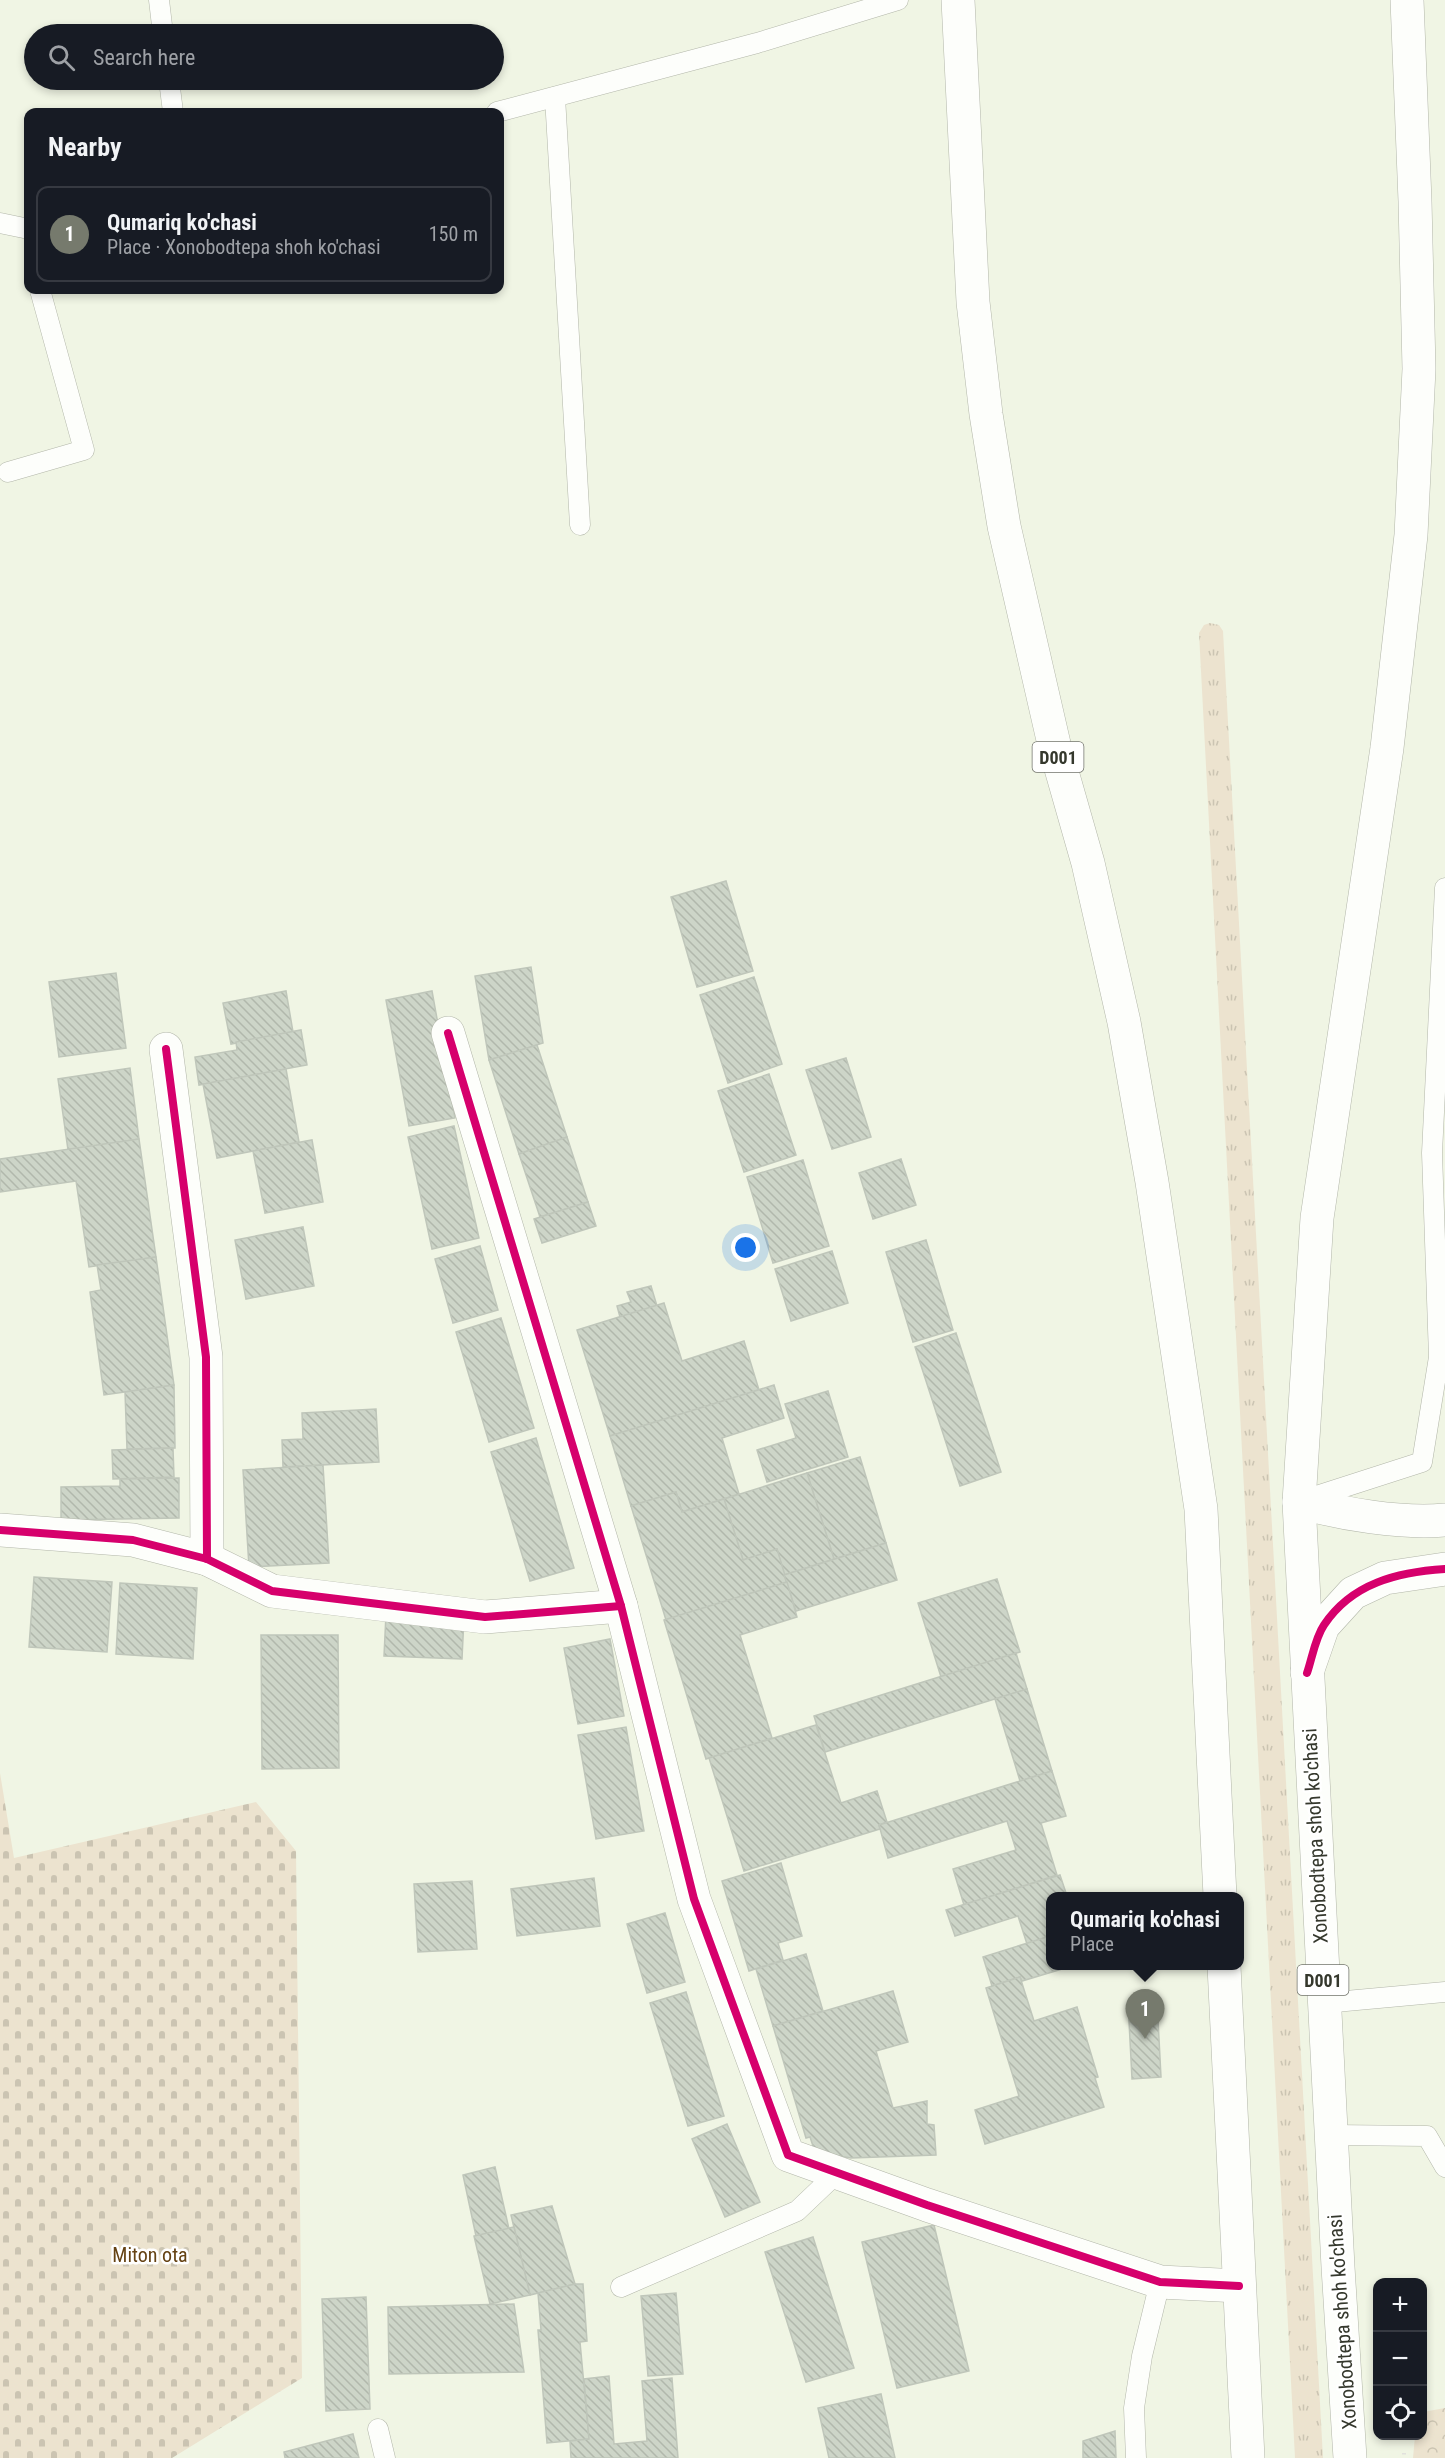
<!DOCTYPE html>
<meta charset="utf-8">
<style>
:root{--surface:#171b24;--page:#20242c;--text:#f1f3f6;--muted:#9ea1a6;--line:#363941;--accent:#767a6d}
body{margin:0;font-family:"Roboto Condensed",sans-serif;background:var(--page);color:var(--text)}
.controls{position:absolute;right:18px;bottom:18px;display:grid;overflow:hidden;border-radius:12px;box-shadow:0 3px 9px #0003}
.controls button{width:54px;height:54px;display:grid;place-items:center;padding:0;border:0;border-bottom:2px solid var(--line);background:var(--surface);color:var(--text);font:30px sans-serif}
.you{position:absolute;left:746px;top:1248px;width:21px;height:21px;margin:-15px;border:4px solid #fff;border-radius:50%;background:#1a73e8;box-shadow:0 0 0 9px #1a73e833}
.badge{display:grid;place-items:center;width:39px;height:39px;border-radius:50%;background:var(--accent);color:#fff;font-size:20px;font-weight:700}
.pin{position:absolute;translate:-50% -50px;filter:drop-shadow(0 2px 3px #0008)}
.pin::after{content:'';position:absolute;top:32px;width:21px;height:18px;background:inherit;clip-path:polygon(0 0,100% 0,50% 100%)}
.popup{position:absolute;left:1046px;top:1892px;width:198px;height:78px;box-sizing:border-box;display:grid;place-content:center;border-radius:12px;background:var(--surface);filter:drop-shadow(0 2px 4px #0005);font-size:20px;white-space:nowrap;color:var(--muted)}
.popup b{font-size:22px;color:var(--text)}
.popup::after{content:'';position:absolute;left:50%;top:100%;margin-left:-12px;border:12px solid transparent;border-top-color:var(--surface)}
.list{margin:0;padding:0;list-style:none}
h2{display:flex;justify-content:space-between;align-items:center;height:78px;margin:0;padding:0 24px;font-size:26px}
h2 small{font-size:20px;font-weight:400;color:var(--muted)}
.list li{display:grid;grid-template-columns:39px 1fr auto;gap:18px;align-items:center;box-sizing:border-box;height:96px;margin:0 12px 12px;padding:0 12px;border:2px solid var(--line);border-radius:12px}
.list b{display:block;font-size:22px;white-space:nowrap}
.list p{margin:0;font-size:20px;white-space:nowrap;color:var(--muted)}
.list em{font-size:20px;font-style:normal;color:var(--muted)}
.icon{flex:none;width:33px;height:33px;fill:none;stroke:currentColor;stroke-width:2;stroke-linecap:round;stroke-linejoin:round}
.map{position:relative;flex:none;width:1445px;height:2458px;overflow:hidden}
.search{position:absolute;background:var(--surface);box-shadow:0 3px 9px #0003;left:24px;top:24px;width:480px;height:66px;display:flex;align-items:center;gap:15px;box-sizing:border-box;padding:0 21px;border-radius:33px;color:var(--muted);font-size:22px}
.panel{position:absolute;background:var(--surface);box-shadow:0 3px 9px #0003;left:24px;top:108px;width:480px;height:186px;border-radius:12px}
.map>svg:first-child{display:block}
</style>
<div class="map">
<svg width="1445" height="2458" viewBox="0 0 1445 2458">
<defs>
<pattern id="grass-tufts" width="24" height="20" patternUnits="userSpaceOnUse" patternTransform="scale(1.5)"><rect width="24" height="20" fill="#ece3cf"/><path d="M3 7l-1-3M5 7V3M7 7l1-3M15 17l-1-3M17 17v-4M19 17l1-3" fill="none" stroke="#cbc4b2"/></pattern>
<pattern id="forest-crowns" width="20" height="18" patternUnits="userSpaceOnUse" patternTransform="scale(1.5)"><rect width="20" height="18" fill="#ece3cf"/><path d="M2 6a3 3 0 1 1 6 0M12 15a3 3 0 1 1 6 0" fill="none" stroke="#cbc4b2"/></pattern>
<pattern id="cemetery-stones" width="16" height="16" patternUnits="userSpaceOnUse" patternTransform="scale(1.5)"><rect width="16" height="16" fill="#ece3cf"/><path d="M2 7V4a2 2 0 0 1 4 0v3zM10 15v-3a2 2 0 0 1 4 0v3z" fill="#cbc4b2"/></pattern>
<pattern id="building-back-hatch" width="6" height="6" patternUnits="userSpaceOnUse" patternTransform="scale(1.5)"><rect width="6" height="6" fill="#cdd5c8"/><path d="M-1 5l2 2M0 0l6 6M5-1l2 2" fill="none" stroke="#b1b8ac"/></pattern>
</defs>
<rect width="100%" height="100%" fill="#f0f5e4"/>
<polygon fill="url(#grass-tufts)" points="1210,623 1219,625 1223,631 1323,2458 1295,2458 1199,633 1204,625"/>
<polygon fill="url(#forest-crowns)" points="1445,2408 1445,2458 1413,2458 1415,2436 1422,2436 1423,2412"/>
<polygon fill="url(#cemetery-stones)" points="0,1773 14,1858 256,1802 296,1851 302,2378 172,2458 0,2458"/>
<g fill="url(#building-back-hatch)" stroke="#bfc6ba" stroke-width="1.5">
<polygon points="726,881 753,971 697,987 671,897"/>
<polygon points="531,967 543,1043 489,1060 475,976"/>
<polygon points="116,973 126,1048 59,1057 49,982"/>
<polygon points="754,977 782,1064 728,1083 700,995"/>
<polygon points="286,991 293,1032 231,1044 223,1003"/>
<polygon points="432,991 455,1118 409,1126 386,1000"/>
<polygon points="301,1030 307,1065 199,1085 195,1057 237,1050 236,1042"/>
<polygon points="537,1045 567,1137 519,1154 489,1060"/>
<polygon points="846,1058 871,1137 832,1149 806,1070"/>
<polygon points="130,1068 139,1139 68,1150 58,1079"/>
<polygon points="286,1069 299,1142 217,1158 203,1084"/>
<polygon points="769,1074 796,1155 744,1172 718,1091"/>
<polygon points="454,1126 479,1238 432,1249 408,1137"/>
<polygon points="567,1137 588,1202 540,1217 519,1154"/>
<polygon points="139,1139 156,1257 89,1267 76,1181 0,1192 0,1159"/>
<polygon points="312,1140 323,1202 265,1213 253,1151"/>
<polygon points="901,1159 916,1205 873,1219 859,1173"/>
<polygon points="803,1160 829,1246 773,1263 747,1177"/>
<polygon points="588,1202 596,1226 542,1243 534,1219"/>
<polygon points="303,1227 314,1286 246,1299 235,1240"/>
<polygon points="926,1240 953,1330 913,1342 886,1252"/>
<polygon points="480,1246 498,1310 453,1323 435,1259"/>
<polygon points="832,1251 848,1303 791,1321 775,1269"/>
<polygon points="156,1257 174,1385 104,1395 90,1292 101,1290 97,1265"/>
<polygon points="651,1286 657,1306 620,1317 617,1306 631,1302 627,1292"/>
<polygon points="664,1303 682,1361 744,1341 759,1390 610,1436 577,1330"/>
<polygon points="501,1318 534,1428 489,1442 456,1332"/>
<polygon points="956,1333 1001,1472 960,1486 915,1347"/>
<polygon points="174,1385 175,1448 127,1449 125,1392"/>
<polygon points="774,1385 784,1418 722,1438 739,1494 682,1512 676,1492 631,1506 610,1436"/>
<polygon points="828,1391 848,1457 767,1482 757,1450 796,1438 785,1404"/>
<polygon points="376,1409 379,1462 283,1467 282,1440 303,1439 302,1413"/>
<polygon points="536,1438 574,1568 530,1581 491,1452"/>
<polygon points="173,1448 174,1477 113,1479 112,1450"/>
<polygon points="860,1457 886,1543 834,1559 807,1473"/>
<polygon points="323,1465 329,1563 249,1567 243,1470"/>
<polygon points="807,1473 834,1559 784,1575 777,1549 743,1560 724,1499"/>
<polygon points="179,1478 179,1518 61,1520 61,1487 120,1486 120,1479"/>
<polygon points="676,1492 682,1512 724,1499 743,1560 777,1549 787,1582 666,1620 631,1506"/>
<polygon points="886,1543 897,1580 796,1611 784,1575"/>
<polygon points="34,1577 112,1582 107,1652 29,1647"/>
<polygon points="997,1579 1020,1652 941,1677 918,1603"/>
<polygon points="787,1582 797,1617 740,1635 772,1738 706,1759 664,1620"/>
<polygon points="120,1583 197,1588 193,1659 116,1654"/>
<polygon points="386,1614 464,1617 462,1659 384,1656"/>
<polygon points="261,1635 338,1635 339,1768 262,1769"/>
<polygon points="610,1639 624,1716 578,1724 564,1648"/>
<polygon points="1016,1653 1027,1689 825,1752 814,1716"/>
<polygon points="1027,1689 1052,1771 1020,1781 995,1699"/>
<polygon points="816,1725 841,1803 877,1791 887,1822 879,1825 880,1829 744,1871 709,1758"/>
<polygon points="626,1727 644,1831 596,1839 578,1735"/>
<polygon points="1052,1771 1066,1816 1041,1823 1057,1875 964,1905 953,1869 1016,1850 1007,1821 888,1858 879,1825"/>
<polygon points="781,1863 802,1936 778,1943 783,1960 749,1971 722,1881"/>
<polygon points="1060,1875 1067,1896 1050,1896 1050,1936 1027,1944 1018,1916 955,1936 946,1910"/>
<polygon points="594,1878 600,1926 517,1936 511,1889"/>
<polygon points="472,1881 477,1949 418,1952 414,1884"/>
<polygon points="665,1913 685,1982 647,1993 627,1924"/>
<polygon points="1050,1936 1050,1966 1072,1966 1022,1981 1020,1977 992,1986 983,1957"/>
<polygon points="806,1954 823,2011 773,2026 756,1969"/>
<polygon points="1020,1977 1034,2021 1077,2007 1098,2077 1095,2078 1104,2107 985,2144 975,2110 1019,2096 986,1988"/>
<polygon points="893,1991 908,2042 876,2051 893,2108 927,2101 927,2124 934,2125 936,2155 851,2158 815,2152 810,2137 806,2138 773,2026"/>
<polygon points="686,1992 724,2116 688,2126 650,2003"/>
<polygon points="1157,2000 1161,2077 1132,2079 1128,2002"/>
<polygon points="727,2124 760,2202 725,2217 692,2139"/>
<polygon points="495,2167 509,2229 476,2236 463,2175"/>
<polygon points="552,2206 575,2284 530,2295 511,2215"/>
<polygon points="934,2225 969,2371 897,2388 862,2242"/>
<polygon points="514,2227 530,2295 490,2304 474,2236"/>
<polygon points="813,2237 854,2368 806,2382 765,2252"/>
<polygon points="575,2284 583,2284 587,2341 580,2342 589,2439 547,2443 538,2330 541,2330 538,2293"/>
<polygon points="676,2293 683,2374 648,2376 641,2296"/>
<polygon points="366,2297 370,2409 326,2411 322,2299"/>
<polygon points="514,2304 524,2372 389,2374 388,2307"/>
<polygon points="609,2376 614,2444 647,2441 642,2381 672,2378 678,2458 571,2458 570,2441 589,2439 584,2379"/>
<polygon points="881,2394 895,2458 829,2458 818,2408"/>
<polygon points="1115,2431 1116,2458 1083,2458 1083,2441"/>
<polygon points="353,2434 359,2458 285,2458 284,2452"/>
</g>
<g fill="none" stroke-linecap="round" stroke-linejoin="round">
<g stroke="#b2b6a9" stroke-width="21">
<g id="lane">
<polyline points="159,0 163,34"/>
<polyline points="169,80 173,112"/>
<polyline points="555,97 580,525"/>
<polyline points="497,112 757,43 898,0"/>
<polyline points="0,223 24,228 28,227"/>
<polyline points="8,472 84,450 40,290"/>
<polyline points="1304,1500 1422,1462 1439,1357 1432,1153 1445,888"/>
<polyline points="1324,2003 1445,1992"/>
<polyline points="1331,2135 1427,2136 1445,2167"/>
<polyline points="621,2287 797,2211 837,2173"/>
<polyline points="378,2429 385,2458"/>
<polyline points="1136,2458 1134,2408 1142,2356 1160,2282"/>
</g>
</g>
<g stroke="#b2b6a9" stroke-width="34">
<g id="street">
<polyline points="448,1033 621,1606 694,1899 788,2155 927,2205 1160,2282 1239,2286"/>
<polyline points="166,1049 206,1357 207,1559"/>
<path d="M1299 1502C1342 1514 1401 1524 1445 1520"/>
<polyline points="0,1530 133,1540 207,1559 272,1591 485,1617 621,1606"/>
<polyline points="1307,1672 1323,1626 1353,1593 1385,1578 1445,1569"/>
</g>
</g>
<g stroke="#b2b6a9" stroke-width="34">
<g id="highway">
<polyline points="958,0 973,302 986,414 1004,526 1054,744 1088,863 1124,1022 1152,1182 1201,1509 1220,1896"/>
<polyline points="1224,1966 1248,2458"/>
<polyline points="1350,2458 1338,2267 1299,1502 1317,1218 1387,748 1411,535 1419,369 1415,201 1407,0"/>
</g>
</g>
<polyline stroke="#e1e1dd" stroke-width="4" stroke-dasharray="1.5 4.5" stroke-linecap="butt" points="1404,2453 1404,2458"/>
<use href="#lane" stroke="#fdfefb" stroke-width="20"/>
<use href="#street" stroke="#fdfefb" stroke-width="33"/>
<use href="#highway" stroke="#fdfefb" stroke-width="33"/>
<g stroke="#fff" stroke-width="11">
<g id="cycleway">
<polyline points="448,1033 621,1606 694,1899 788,2155 927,2205 1160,2282 1239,2286"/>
<polyline points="166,1049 206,1357 207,1559"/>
<polyline points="0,1530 133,1540 207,1559 272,1591 485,1617 621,1606"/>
<path d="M1307 1673C1312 1659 1315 1638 1324 1625 1352 1583 1398 1572 1445 1569"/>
</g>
</g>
<use href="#cycleway" stroke="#d6006c" stroke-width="8"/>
</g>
<g text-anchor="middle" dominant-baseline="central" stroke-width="5" stroke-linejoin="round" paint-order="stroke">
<g fill="#fff" stroke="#72746c" stroke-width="1.5">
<rect x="1032.5" y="742" width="51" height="30" rx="4.5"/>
<rect x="1297.5" y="1965" width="51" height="30" rx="4.5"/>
</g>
<g font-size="18" font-weight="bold" fill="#35382d">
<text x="1058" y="757">D001</text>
<text x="1323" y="1980">D001</text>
</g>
<g font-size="20" fill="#35382d" stroke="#fff">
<text transform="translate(1315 1836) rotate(-93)">Xonobodtepa shoh ko'chasi</text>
<text transform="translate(1342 2322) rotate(-94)">Xonobodtepa shoh ko'chasi</text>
</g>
<g font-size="20" fill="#654213" stroke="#fff">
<text x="150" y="2255">Miton ota</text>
</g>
</g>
</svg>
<div class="controls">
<button>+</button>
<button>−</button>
<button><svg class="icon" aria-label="locate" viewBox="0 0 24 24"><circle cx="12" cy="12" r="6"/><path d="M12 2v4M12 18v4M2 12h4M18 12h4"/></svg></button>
</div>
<div class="you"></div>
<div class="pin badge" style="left:1145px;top:2039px">1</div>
<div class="popup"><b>Qumariq ko'chasi</b>Place</div>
<div class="search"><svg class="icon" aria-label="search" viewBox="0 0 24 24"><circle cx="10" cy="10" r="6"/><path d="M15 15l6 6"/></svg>Search here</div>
<section class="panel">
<h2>Nearby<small></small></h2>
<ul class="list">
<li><span class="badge">1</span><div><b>Qumariq ko'chasi</b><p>Place · Xonobodtepa shoh ko'chasi</p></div><em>150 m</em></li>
</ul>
</section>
</div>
